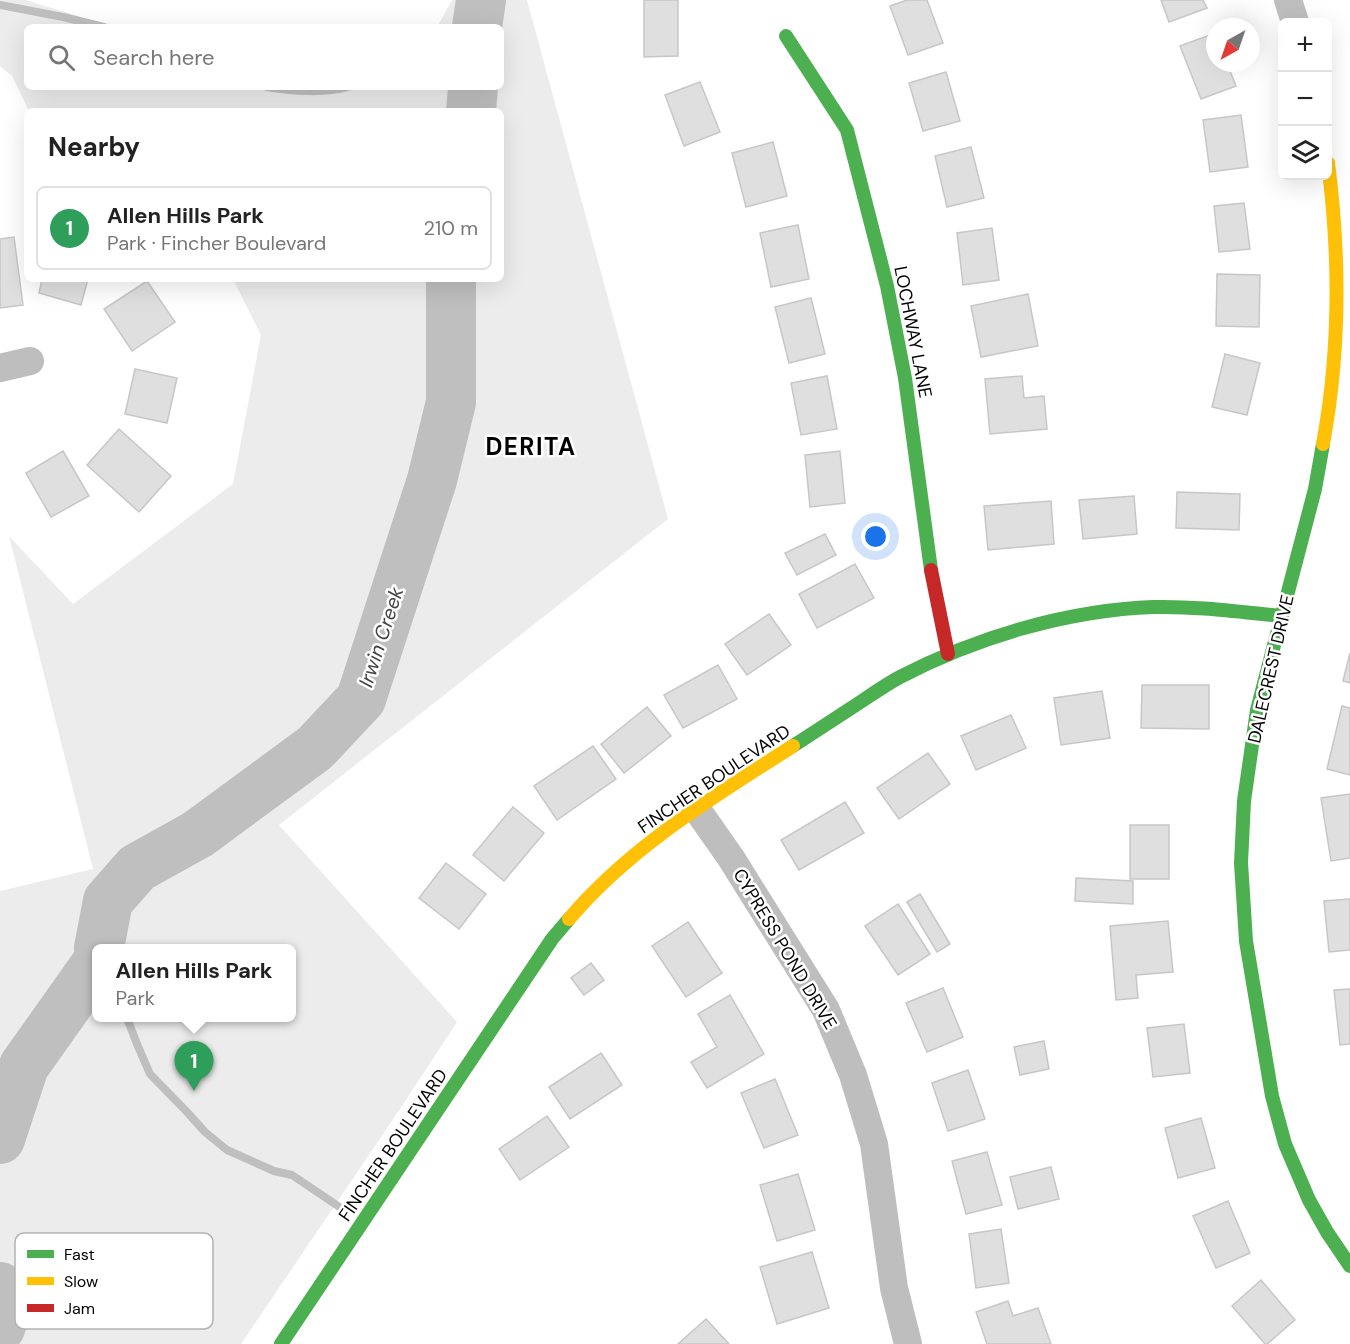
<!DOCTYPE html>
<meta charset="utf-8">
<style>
:root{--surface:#fff;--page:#f6f6f6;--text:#222;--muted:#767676;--line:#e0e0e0;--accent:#595959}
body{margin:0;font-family:"DM Sans",sans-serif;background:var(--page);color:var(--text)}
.controls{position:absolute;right:18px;top:18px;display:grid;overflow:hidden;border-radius:9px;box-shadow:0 6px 24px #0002}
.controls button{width:54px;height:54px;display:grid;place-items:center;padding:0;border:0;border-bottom:2px solid var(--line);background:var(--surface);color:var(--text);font:30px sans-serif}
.compass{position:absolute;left:1206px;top:18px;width:54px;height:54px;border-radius:50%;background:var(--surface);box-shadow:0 6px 24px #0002;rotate:220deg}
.you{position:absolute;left:876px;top:537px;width:21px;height:21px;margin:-15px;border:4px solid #fff;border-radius:50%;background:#1a73e8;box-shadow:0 0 0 9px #1a73e833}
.badge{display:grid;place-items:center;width:39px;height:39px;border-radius:50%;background:var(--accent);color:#fff;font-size:20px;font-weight:700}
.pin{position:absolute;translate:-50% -50px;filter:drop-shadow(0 2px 3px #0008)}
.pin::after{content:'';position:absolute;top:32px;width:21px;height:18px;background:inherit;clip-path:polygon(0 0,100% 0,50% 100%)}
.popup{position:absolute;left:92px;top:944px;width:204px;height:78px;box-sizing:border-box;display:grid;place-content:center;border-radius:9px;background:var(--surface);filter:drop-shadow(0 2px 4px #0005);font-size:20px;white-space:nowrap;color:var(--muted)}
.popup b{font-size:22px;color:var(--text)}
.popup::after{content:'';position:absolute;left:50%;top:100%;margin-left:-12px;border:12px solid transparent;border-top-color:var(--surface)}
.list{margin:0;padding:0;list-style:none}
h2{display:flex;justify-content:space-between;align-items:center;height:78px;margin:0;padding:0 24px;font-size:26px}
h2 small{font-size:20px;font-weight:400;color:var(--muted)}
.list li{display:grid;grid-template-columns:39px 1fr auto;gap:18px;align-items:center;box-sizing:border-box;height:84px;margin:0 12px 12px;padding:0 12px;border:2px solid var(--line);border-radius:9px}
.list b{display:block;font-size:22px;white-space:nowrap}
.list p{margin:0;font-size:20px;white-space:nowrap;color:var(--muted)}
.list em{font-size:20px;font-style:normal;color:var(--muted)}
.icon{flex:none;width:33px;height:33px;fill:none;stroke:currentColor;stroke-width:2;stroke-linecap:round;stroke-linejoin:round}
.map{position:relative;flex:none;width:1350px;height:1344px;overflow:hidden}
.search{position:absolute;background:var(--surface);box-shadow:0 6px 24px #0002;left:24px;top:24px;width:480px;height:66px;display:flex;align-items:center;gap:15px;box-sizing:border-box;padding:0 21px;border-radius:9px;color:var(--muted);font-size:22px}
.panel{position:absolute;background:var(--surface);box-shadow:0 6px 24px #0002;left:24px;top:108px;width:480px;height:174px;border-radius:9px}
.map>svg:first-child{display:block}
</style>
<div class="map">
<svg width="1350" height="1344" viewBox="0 0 1350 1344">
<rect width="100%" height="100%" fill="#fff"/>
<path fill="#ececec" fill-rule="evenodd" d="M0 0H26L113 27H27V87H501V27H437L452 0H527L668 519 279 825 457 1022 400 1109 241 1344H0V891L93 869 9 536 73 604 233 484 261 335 233 279H501V111H29L12 76 0 66ZM97 948H292V1018H97Z"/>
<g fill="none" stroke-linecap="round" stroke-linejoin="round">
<g stroke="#bfbfbf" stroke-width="8">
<polyline points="0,5 63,17 104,27"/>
<polyline points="466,27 477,21"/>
<path d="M267 87C294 91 321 94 348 87"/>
<polyline points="127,1018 137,1044 150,1074 187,1112 205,1132 227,1150 274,1171 292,1175 338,1206"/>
</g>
<g stroke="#bfbfbf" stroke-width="50">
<polyline points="477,27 481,0"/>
<polyline points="471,111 473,87"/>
<polyline points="99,948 108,901 137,868 198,834 315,748 361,699 432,480 451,402 451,279"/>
<polyline points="0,1139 24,1066 97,963"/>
<polyline points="0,1287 10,1300 0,1328"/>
</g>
</g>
<g fill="#dfdfdf" stroke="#c7c7c7" stroke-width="1.5">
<polygon points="644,0 678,0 678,56 644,57"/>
<polygon points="907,0 927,0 943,43 908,55 890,6"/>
<polygon points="1161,0 1203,0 1207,8 1169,22"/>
<polygon points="1215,33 1215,63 1227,63 1236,86 1201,99 1180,46"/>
<polygon points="946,72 960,121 923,131 909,83"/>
<polygon points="700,82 720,132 684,146 665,95"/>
<polygon points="1241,115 1248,167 1210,172 1203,120"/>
<polygon points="773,142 787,196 746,207 732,153"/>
<polygon points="971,147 984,198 947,207 935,156"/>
<polygon points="1244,203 1250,249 1219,252 1214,206"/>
<polygon points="798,225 809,279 771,287 760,233"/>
<polygon points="992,228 999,280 963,285 957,233"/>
<polygon points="14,237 23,305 0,308 0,239"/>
<polygon points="1217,274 1260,275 1259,327 1216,326"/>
<polygon points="42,279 88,279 81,305 39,293"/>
<polygon points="147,281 175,322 132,351 104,309"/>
<polygon points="1028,294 1038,346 981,357 971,306"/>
<polygon points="811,298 825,354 789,363 775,307"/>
<polygon points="1225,354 1260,363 1247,415 1212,407"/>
<polygon points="135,369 177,378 167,423 125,414"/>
<polygon points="827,376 837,429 801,435 791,383"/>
<polygon points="1022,376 1024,398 1044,396 1047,429 990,434 985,379"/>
<polygon points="119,429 171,476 139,512 87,465"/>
<polygon points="63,451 89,496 51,517 26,473"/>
<polygon points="840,451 845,503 810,507 805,455"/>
<polygon points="1177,492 1240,494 1239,530 1176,528"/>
<polygon points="1134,496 1137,534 1083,539 1079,500"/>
<polygon points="1051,501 1054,544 988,550 984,506"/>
<polygon points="825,534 836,555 797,575 785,553"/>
<polygon points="855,564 874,598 817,628 799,594"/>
<polygon points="769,614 791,645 747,675 725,644"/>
<polygon points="1350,653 1350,683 1343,681"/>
<polygon points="718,665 737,699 683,728 664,695"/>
<polygon points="1142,685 1209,685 1209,729 1141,728"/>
<polygon points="1102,691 1110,738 1061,745 1054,698"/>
<polygon points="1342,706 1350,708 1350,775 1327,769"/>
<polygon points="647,707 671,736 624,773 601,744"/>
<polygon points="1011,715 1026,748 976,770 961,736"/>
<polygon points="593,746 616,779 557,820 534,786"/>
<polygon points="928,753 950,784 899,819 877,788"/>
<polygon points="1350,794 1350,858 1331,861 1321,798"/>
<polygon points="845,802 864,833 799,870 781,840"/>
<polygon points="513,807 544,833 504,881 473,855"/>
<rect x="1130" y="825" width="39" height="54"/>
<polygon points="446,863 486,894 459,929 419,898"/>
<polygon points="1076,878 1133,881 1133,904 1075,901"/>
<polygon points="920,894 950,944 937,952 907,902"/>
<polygon points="1350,899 1350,950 1329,952 1324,901"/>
<polygon points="898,904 930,954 898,975 865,926"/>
<polygon points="1168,921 1173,972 1136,975 1138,998 1116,1000 1110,926"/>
<polygon points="688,922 722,973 686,997 652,946"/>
<polygon points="591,963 604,980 584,995 571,978"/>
<polygon points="943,988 963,1037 927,1052 906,1003"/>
<polygon points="1350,989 1350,1044 1340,1045 1334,990"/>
<polygon points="730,995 764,1054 707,1088 691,1062 717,1047 698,1014"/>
<polygon points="1184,1024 1190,1073 1153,1077 1147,1028"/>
<polygon points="1044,1041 1049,1069 1020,1075 1014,1047"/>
<polygon points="601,1053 622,1085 570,1119 549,1087"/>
<polygon points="968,1070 985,1119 948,1131 932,1083"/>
<polygon points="775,1079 798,1135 764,1148 741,1093"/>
<polygon points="547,1116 569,1147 520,1180 499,1149"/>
<polygon points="1201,1118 1215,1168 1178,1178 1165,1128"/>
<polygon points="987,1152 1002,1205 966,1214 952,1161"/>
<polygon points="1051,1167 1059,1199 1018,1209 1010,1177"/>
<polygon points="798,1174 815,1230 777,1241 760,1185"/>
<polygon points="1228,1201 1250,1253 1216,1268 1193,1216"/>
<polygon points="1001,1229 1009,1283 976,1288 969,1234"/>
<polygon points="812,1252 829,1308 777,1324 760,1267"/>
<polygon points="1261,1280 1295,1320 1267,1344 1265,1344 1232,1306"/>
<polygon points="1008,1301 1013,1316 1038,1308 1051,1344 987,1344 976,1312"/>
<polygon points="706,1319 729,1344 678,1344"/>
</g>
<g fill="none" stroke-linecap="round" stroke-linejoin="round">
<g stroke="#bebebe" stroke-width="28">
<polyline points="1288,0 1295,22"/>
<polyline points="0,368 30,361"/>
<polyline points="696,808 731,858 826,1010 853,1075 874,1144 894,1288 908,1344"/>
</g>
<g stroke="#4caf50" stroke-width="14">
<polyline points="786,36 847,130 887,286 905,378 931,570"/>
<polyline points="1323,444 1315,489 1257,710 1244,801 1241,863 1246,941 1272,1096 1285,1144 1309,1200 1327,1232 1350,1266"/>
<path d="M793 746C816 731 839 716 862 701 874 693 887 684 900 677 977 637 1068 610 1154 607 1197 606 1240 612 1282 616"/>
<polyline points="281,1344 552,939 569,919"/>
</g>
<g stroke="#ffc107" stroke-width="14">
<path d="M1323 444C1340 352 1340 256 1328 163"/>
<path d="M569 919C631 846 713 797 793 746"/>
</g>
<polyline stroke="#c62828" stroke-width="14" points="931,570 948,654"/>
</g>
<g text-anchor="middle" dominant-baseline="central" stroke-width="5" stroke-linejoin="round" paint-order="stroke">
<g font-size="18" fill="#000" stroke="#fff">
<text transform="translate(913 332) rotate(79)">LOCHWAY LANE</text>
<text transform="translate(1271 669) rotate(-77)">DALECREST DRIVE</text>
<text transform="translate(714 779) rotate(-34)">FINCHER BOULEVARD</text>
<text transform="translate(785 949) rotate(59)">CYPRESS POND DRIVE</text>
<text transform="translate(393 1145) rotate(-56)">FINCHER BOULEVARD</text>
</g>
<g font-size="20" font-style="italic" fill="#444" stroke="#fff">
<text transform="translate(381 637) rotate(-72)">Irwin Creek</text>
</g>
<g font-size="24" font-weight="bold" letter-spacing="1.5" fill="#000" stroke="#fff">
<text x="531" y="446">DERITA</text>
</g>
</g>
<rect x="15" y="1233" width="198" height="96" rx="9" fill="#fff" stroke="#b2b2b2" stroke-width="1.5"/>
<rect x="27" y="1250" width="27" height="8" fill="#4caf50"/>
<rect x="27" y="1277" width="27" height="8" fill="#ffc107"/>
<rect x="27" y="1304" width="27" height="8" fill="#c62828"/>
<g font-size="16" fill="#000">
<text x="64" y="1260">Fast</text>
<text x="64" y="1287">Slow</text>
<text x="64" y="1314">Jam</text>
</g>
</svg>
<div class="controls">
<button>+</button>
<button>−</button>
<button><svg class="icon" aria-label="layers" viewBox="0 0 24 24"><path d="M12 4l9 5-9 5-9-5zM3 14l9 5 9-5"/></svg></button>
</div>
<svg class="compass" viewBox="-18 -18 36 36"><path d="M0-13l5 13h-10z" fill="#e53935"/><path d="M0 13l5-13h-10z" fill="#767676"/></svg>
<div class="you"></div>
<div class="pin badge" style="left:194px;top:1091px;background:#2e9e5b">1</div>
<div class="popup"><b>Allen Hills Park</b>Park</div>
<div class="search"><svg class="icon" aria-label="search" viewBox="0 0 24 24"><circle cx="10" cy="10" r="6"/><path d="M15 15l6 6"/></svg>Search here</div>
<section class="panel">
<h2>Nearby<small></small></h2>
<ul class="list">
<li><span class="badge" style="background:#2e9e5b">1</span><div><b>Allen Hills Park</b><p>Park · Fincher Boulevard</p></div><em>210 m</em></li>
</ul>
</section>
</div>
